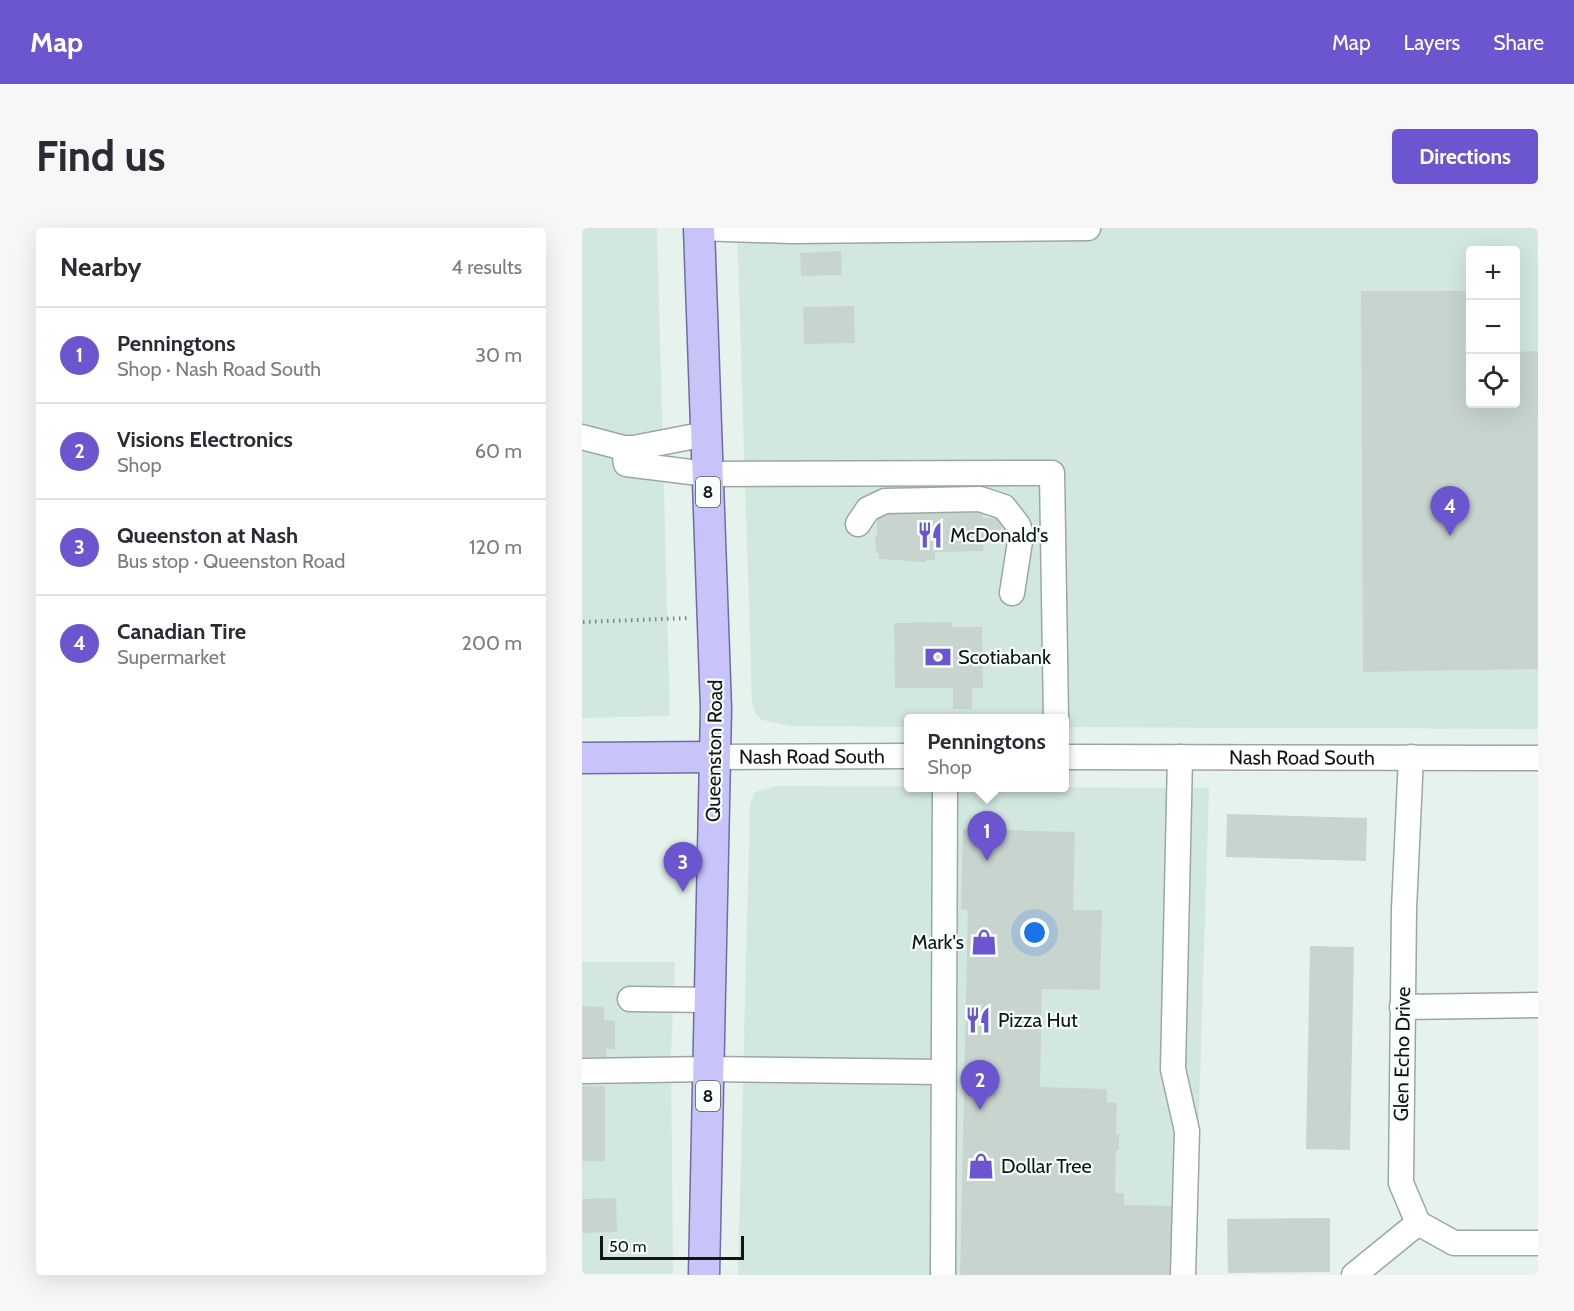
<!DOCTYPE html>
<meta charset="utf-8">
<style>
:root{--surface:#fff;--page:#f7f7f7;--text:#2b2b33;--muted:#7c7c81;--line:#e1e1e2;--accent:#6c56d0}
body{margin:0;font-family:Cabin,sans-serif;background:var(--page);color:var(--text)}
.controls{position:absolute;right:18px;top:18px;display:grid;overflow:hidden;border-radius:6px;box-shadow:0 6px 24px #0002}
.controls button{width:54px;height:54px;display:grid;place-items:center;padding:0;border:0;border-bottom:2px solid var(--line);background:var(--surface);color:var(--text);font:30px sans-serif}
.scale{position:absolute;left:18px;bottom:15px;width:144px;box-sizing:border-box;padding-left:6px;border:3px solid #111614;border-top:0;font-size:16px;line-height:21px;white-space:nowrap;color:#111614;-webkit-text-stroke:4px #f6fffb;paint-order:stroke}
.you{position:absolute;left:453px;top:705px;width:21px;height:21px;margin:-15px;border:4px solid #fff;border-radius:50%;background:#1a73e8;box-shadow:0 0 0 9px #1a73e833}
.badge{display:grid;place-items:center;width:39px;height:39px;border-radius:50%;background:var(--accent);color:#fff;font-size:20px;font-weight:700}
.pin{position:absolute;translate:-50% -50px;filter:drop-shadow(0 2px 3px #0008)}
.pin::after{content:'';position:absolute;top:32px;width:21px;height:18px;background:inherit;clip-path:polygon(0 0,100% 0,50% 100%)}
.popup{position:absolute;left:322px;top:486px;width:165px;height:78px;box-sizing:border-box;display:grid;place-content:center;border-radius:6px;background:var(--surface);filter:drop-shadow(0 2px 4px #0005);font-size:20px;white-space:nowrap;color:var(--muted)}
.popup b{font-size:22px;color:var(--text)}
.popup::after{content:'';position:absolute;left:50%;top:100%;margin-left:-12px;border:12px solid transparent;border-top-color:var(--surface)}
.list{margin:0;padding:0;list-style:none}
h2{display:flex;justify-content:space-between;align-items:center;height:78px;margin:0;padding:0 24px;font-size:26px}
h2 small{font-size:20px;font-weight:400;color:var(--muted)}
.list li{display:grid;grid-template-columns:39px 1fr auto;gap:18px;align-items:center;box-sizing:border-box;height:96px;padding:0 24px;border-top:2px solid var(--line)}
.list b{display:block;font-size:22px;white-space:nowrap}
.list p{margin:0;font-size:20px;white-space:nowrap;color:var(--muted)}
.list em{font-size:20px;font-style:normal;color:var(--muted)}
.icon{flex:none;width:33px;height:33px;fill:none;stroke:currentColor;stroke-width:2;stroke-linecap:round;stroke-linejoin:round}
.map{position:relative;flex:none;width:956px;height:1047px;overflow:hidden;border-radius:6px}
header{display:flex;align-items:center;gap:36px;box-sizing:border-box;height:84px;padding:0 30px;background:var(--accent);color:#fff}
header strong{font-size:28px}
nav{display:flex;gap:33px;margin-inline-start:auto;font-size:21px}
.intro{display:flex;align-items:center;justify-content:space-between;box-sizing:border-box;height:144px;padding:0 36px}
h1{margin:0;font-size:42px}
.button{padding:15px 27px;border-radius:6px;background:var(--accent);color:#fff;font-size:21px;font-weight:700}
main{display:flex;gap:36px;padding:0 36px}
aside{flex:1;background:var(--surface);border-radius:6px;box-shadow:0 6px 24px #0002}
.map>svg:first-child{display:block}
</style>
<header>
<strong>Map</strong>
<nav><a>Map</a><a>Layers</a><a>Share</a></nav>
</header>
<div class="intro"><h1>Find us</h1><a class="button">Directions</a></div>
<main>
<aside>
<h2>Nearby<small>4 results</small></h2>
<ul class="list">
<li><span class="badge">1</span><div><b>Penningtons</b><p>Shop · Nash Road South</p></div><em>30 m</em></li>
<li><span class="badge">2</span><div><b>Visions Electronics</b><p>Shop</p></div><em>60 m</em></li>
<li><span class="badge">3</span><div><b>Queenston at Nash</b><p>Bus stop · Queenston Road</p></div><em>120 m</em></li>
<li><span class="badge">4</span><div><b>Canadian Tire</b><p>Supermarket</p></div><em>200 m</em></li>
</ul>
</aside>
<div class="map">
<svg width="956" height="1047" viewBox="0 0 956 1047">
<rect width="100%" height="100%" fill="#e5f3ec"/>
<g fill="#d2e8de" fill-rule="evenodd">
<polygon points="0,0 75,0 88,488 0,490"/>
<path d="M155 0H956V501L483 499V490H327V499L209 498 180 492 174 487 170 475ZM888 22H933V176H888Z"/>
<polygon points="193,558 627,560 612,1047 156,1047 168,576 173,564"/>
<polygon points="0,734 93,734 89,829 91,1046 0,1046"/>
</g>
<g fill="#c8d5cf">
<polygon points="259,23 260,47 219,48 218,25"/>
<polygon points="779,63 885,63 883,125 888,125 888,176 933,176 933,124 956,123 956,441 781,444"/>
<polygon points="272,78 273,115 222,116 221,79"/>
<polygon points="295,280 351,282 351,285 385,282 385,285 401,285 400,290 420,290 419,304 402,305 401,323 353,324 353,332 344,332 344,334 297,331 297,325 294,325 293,308 295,308"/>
<polygon points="370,394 370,399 400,399 401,460 390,460 390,481 371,481 371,460 313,460 312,395"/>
<polygon points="645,586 785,590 784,633 644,629"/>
<polygon points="381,601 493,604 491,682 520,682 518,762 460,761 458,859 525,861 525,874 535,875 534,906 537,906 537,922 534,922 533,965 542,965 542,977 592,978 591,1047 378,1047 386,682 379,681"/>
<polygon points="728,718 772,719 768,922 724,921"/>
<polygon points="0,778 22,779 22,792 33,793 33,821 24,821 24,829 0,829"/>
<rect x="0" y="858" width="23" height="75"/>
<polygon points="34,970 35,1004 0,1005 0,971"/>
<polygon points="748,990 748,1044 646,1045 645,991"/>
</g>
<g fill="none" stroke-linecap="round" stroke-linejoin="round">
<g stroke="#9ba8a2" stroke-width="27">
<g id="minor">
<polyline points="115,0 209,3 506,0"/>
<polyline points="0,209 42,220 52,220 124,206"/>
<polyline points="42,220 44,236 125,246 470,245 474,490"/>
<polyline points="276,296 286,281 303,273 398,271 422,279 436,297 439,307 430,365"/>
<path id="s1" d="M132 529 327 528"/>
<path id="s2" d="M483 529 956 530"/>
<polyline points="598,529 591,841 605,903 601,1047"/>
<polyline points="829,529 822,681 819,955 836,995 872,1015 956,1015"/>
<polyline points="48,771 128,772"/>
<polyline points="820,779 956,777"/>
<polyline points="0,843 127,841 361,844"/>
<polyline points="361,1047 363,560"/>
<polyline points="772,1047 836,995"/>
</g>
</g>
<g stroke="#706ca6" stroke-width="33">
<g id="major">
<polyline points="117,0 134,481 122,1047"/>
<polyline points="0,530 132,529"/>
</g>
</g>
<polyline stroke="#7d8782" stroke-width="4" stroke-dasharray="1.5 4.5" stroke-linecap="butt" points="1,394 108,390"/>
<use href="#minor" stroke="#fff" stroke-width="24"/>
<use href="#major" stroke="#c8c3f9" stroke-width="30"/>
</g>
<defs>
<g id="restaurant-bare" transform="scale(2.07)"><path d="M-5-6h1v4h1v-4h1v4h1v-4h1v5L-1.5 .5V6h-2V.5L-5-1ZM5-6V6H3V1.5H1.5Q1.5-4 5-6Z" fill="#6c56d0" stroke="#f6fffb" stroke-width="2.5" paint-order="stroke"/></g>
<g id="bank-bare" transform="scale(2.07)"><path d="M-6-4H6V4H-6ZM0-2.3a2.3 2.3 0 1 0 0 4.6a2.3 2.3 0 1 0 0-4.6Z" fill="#6c56d0" stroke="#f6fffb" stroke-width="2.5" paint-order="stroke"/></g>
<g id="shop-bare" transform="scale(2.07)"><path d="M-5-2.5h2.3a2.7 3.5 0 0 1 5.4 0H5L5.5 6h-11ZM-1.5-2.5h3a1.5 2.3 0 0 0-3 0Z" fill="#6c56d0" stroke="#f6fffb" stroke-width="2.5" paint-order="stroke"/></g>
</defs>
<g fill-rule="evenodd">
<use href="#restaurant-bare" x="348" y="307"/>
<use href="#bank-bare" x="356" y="429"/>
<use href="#shop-bare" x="402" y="714"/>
<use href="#restaurant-bare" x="396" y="792"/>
<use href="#shop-bare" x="399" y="938"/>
</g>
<g text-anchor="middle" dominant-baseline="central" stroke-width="4.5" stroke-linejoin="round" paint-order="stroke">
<g fill="#f6fffb" stroke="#565c59" stroke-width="1.5">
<rect x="114" y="249" width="24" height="30" rx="4.5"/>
<rect x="114" y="853" width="24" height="30" rx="4.5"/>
</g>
<g font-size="18" font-weight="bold" fill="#111614">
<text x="126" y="264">8</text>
<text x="126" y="868">8</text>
</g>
<g font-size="20" fill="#111614" stroke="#f6fffb" text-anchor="start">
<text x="368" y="307">McDonald's</text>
<text x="376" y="429">Scotiabank</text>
<text x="382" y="714" text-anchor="end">Mark's</text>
<text x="416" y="792">Pizza Hut</text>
<text x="419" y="938">Dollar Tree</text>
</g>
<g font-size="20" fill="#111614" stroke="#f6fffb">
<text transform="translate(132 523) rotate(-89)">Queenston Road</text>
<text stroke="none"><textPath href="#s1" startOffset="98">Nash Road South</textPath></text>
<text stroke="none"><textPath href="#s2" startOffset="237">Nash Road South</textPath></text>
<text transform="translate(820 826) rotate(-89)">Glen Echo Drive</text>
</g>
</g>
</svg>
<div class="controls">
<button>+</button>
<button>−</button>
<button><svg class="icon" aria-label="locate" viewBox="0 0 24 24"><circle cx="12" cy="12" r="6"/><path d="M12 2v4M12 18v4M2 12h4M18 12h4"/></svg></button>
</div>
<div class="scale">50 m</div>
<div class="you"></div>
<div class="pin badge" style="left:405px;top:633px">1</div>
<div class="popup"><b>Penningtons</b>Shop</div>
<div class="pin badge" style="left:398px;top:882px">2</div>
<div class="pin badge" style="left:101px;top:664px">3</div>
<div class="pin badge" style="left:868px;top:308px">4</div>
</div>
</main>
